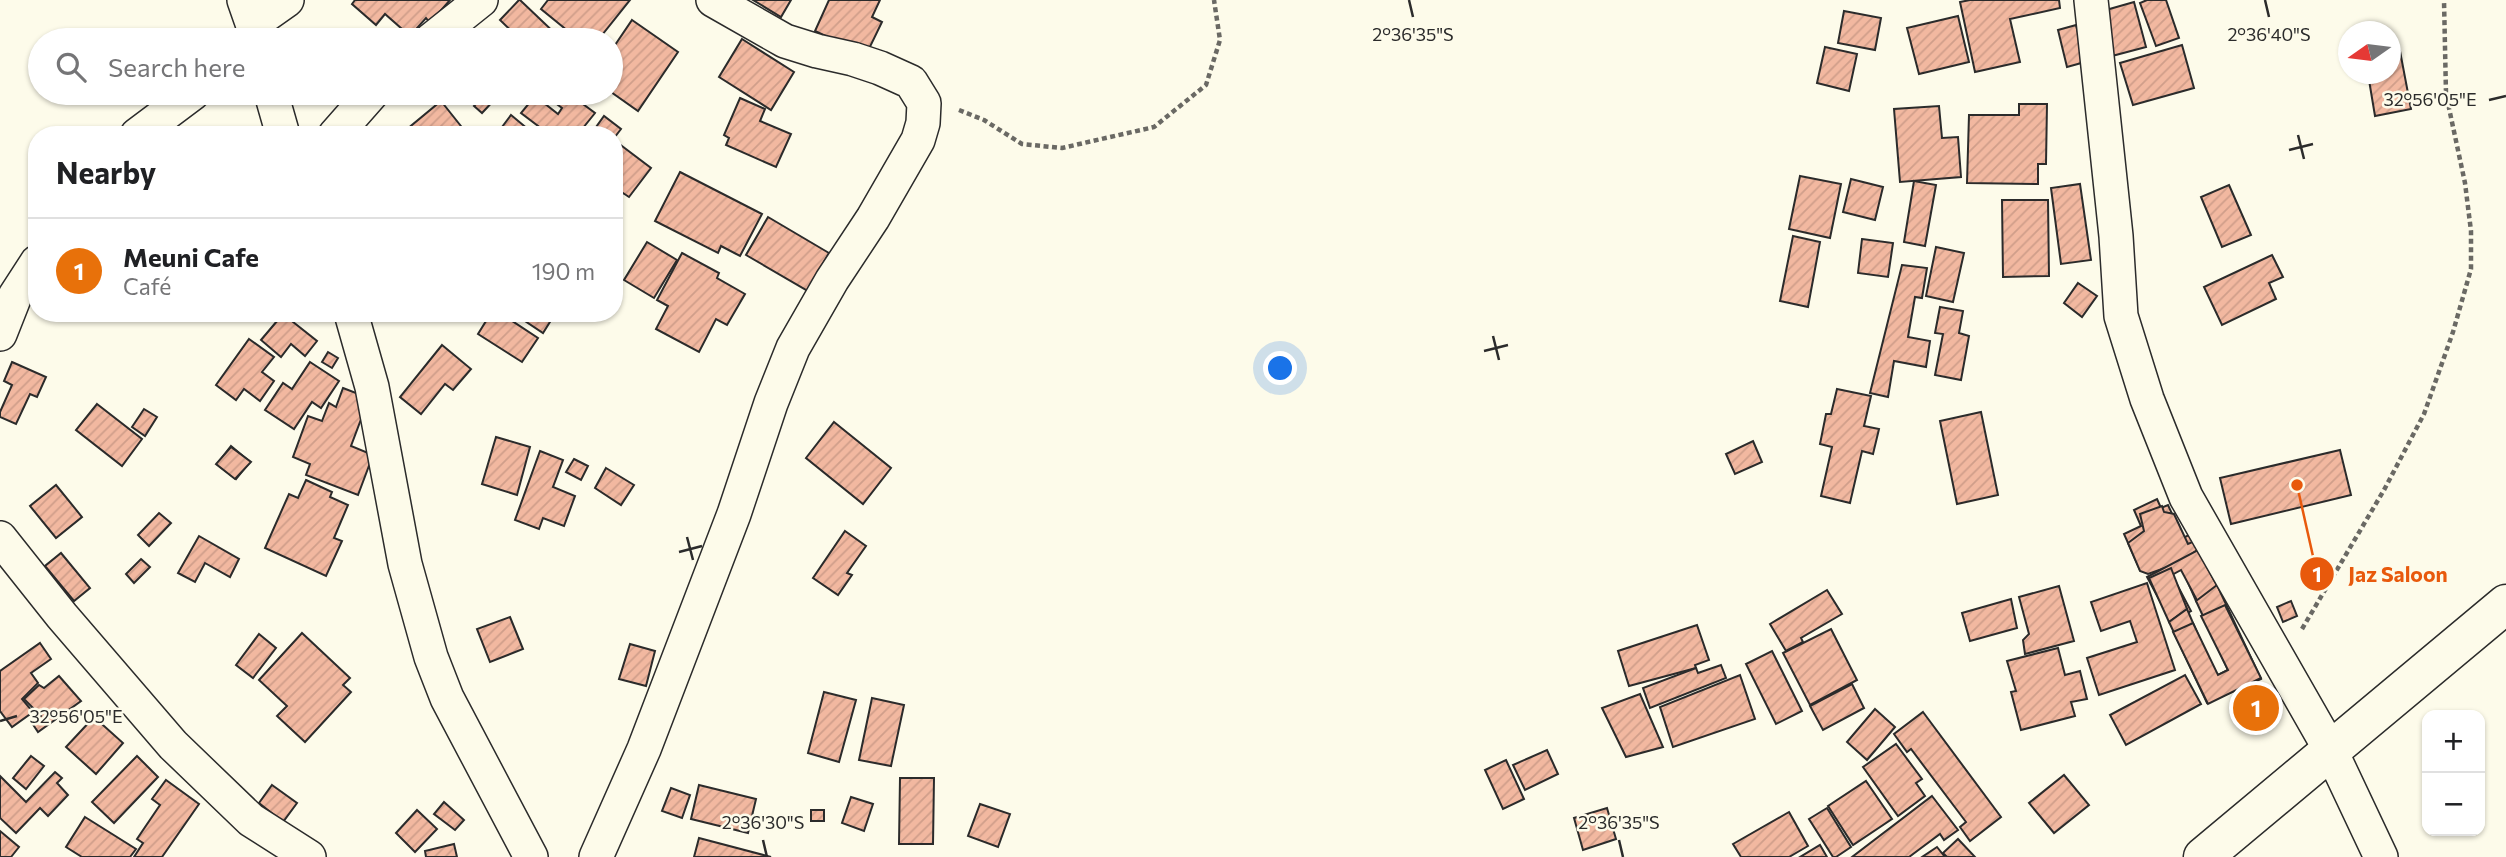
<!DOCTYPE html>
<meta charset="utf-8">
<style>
:root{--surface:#fff;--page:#f6f6f6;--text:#202124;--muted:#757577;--line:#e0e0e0;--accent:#0f766e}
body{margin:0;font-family:Commissioner,sans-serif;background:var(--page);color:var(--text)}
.controls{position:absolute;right:21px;bottom:21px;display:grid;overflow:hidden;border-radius:14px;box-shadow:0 2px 5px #0004}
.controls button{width:63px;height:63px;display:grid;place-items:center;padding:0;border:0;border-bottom:2px solid var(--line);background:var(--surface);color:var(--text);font:35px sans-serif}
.compass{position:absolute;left:2338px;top:21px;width:63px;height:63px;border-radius:50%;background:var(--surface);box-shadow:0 2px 5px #0004;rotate:256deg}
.you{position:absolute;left:1281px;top:369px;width:24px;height:24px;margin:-18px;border:5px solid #fff;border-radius:50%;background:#1a73e8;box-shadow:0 0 0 10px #1a73e833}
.badge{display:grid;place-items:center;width:46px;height:46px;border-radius:50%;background:var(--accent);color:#fff;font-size:23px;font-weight:700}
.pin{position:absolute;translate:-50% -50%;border:4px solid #fff;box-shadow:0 2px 7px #0006}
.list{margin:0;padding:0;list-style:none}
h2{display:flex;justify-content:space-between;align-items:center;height:91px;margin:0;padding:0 28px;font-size:30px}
h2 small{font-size:23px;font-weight:400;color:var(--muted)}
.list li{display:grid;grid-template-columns:46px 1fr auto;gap:21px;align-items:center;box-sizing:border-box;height:105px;padding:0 28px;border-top:2px solid var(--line)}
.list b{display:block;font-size:26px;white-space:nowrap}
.list p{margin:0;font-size:23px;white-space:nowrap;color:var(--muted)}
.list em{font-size:23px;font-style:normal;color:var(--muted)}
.icon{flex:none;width:38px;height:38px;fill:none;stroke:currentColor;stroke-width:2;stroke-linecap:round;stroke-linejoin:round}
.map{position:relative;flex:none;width:2506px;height:857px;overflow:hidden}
.search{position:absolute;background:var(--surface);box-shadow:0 2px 5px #0004;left:28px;top:28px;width:595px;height:77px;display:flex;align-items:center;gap:18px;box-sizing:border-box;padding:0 24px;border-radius:38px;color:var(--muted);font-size:26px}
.panel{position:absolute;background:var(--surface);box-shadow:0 2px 5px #0004;left:28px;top:126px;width:595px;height:196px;border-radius:28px}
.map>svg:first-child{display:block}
</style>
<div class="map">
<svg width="2506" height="857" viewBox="0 0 2506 857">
<defs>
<pattern id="building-hatch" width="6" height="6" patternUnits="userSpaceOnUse" patternTransform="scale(1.75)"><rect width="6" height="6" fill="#f2b8a0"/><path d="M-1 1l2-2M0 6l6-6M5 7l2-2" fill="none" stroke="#d09e8a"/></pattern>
</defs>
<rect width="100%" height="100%" fill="#fdfbea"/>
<g fill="url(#building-hatch)" stroke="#2b2b2b" stroke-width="2">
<polygon points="355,0 450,0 430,23 426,18 410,36 385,14 376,25 352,4"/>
<polygon points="519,0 520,0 562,40 521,40 500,20"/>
<polygon points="548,0 630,0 598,40 579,40 541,9"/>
<polygon points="753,0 791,0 781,17"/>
<polygon points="829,0 880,0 872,17 882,22 866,55 815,31"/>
<polygon points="1970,0 2059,0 2060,8 2010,19 2020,62 1975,72 1960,2"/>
<polygon points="2147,0 2166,0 2179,38 2156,46 2140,3"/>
<polygon points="2134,2 2146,47 2112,56 2099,12"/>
<polygon points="1844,11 1881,18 1875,50 1838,43"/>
<polygon points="1958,16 1969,62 1919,74 1907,28"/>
<polygon points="632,20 678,52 638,111 611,92 611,51"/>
<polygon points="2076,25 2085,62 2067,67 2058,30"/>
<polygon points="742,39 794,72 771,110 719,77"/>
<polygon points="2182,45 2194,88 2133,105 2120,63"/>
<polygon points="1825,47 1857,54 1849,91 1817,83"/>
<polygon points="2400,51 2411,109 2375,116 2368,74 2390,74 2390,53"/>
<polygon points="468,93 490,93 496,98 482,113 474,106 478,102"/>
<polygon points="542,93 568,93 595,113 583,128 591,134 604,116 621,129 614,138 614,135 550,135 521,113 535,96 558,114 562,108"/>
<polygon points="740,98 765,109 760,121 791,134 776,167 726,145 729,138 724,135"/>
<polygon points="441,101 468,135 410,135 406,130"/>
<polygon points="2019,104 2047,104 2046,164 2038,164 2038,184 1967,183 1969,115 2019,115"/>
<polygon points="1939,106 1942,138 1958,137 1961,177 1900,182 1894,109"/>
<polygon points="511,115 535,135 496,135"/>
<polygon points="614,140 651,168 629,197 623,193 614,205"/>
<polygon points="680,172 762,214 740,256 721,246 718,253 655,221"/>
<polygon points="1800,176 1841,184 1830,238 1789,229"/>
<polygon points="1851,179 1883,187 1875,220 1843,212"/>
<polygon points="1914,181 1936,185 1925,246 1904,242"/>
<polygon points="2080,184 2091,260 2061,264 2051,188"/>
<polygon points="2229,185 2251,235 2222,247 2201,197"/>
<polygon points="2002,200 2048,200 2049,276 2003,277"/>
<polygon points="768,217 829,253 808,291 746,255"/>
<polygon points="1793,236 1820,242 1808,307 1780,301"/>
<polygon points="1862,239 1893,243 1888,277 1858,273"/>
<polygon points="647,242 677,260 654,298 624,280"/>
<polygon points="1936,247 1964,253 1953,302 1926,296"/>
<polygon points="682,253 719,273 717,278 745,294 727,325 716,319 699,352 656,329 668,306 657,300"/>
<polygon points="2272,255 2283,277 2269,283 2276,299 2222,325 2204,287"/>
<polygon points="1902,265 1927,268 1922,298 1915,297 1908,337 1930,341 1926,367 1894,361 1888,397 1870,393"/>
<polygon points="2078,283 2097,296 2082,317 2064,303"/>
<polygon points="1940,307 1963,311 1959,333 1969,336 1961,380 1935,375 1943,334 1935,333"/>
<polygon points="491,313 500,313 538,338 522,362 478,334"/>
<polygon points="513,313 554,313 555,314 543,333"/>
<polygon points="283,314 317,341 305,356 291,344 281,357 261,340"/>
<polygon points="249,339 274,357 262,372 274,381 260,401 244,389 236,400 216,385"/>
<polygon points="442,345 471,369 453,390 445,384 421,414 400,397"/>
<polygon points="328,352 338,358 332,368 322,362"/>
<polygon points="12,362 46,377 37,397 30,394 16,424 0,417 0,412 12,385 4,381"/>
<polygon points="310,362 339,381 321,408 312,402 294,429 265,410 283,383 292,389"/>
<polygon points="343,388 369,398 351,446 373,455 358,495 306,475 310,464 293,457 308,416 322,421 329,403 336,407"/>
<polygon points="1837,389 1871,396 1864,426 1879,429 1873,454 1862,451 1850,503 1821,496 1832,447 1820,444 1826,414 1831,414"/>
<polygon points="97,404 142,439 122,466 76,430"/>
<polygon points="144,409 157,417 145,436 132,427"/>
<polygon points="1981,412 1998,495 1957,504 1940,421"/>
<polygon points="834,422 891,468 863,504 806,458"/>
<polygon points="496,437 530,447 517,495 482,484"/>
<polygon points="1753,441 1762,462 1735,474 1726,454"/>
<polygon points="231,446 250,462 236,479 217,464"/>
<polygon points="231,447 251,462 235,479 216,464"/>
<polygon points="2340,450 2351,495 2231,524 2220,478"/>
<polygon points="540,451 563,460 553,487 575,496 564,526 543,518 539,529 515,520"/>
<polygon points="574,459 588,466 581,480 566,472"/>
<polygon points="606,468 634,485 621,505 595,488"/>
<polygon points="306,480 332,492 330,497 348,505 334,538 342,541 326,576 265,548 289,494 298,498"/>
<polygon points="56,485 82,517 56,538 30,506"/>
<polygon points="2157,499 2161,508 2168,505 2183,538 2191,534 2196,544 2140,570 2124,534 2141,526 2134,510"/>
<polygon points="2162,506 2164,512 2174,514 2188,544 2197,540 2200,548 2179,563 2148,574 2140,571 2128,543 2144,531 2140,514"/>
<polygon points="159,513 171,523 149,546 138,535"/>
<polygon points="845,531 866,546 847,573 852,575 838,595 813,578"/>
<polygon points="199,536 239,559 230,577 205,563 195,582 178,573"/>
<polygon points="2201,549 2217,585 2196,601 2180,564"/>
<polygon points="2198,550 2221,593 2199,604 2181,570 2172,575 2191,611 2171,622 2147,577"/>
<polygon points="61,553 90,588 74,601 45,566"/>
<polygon points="141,559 150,567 134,583 126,574"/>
<polygon points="2171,568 2187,609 2169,622 2149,578"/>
<polygon points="2147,583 2175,670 2099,695 2087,658 2137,642 2130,621 2101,631 2091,602"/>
<polygon points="2217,585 2261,679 2207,703 2169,622 2187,609 2216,676 2228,670 2196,601"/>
<polygon points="2059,586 2074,641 2025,654 2023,640 2029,634 2019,597"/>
<polygon points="1827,590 1842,614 1801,638 1803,642 1786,651 1770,624"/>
<polygon points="2011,599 2017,628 1970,641 1962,613"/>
<polygon points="2291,601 2297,616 2283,622 2277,607"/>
<polygon points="2225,605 2261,678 2208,704 2173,632 2193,623 2218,675 2228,670 2201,616"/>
<polygon points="510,617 523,649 490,662 477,629"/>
<polygon points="1697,625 1709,660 1695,665 1696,668 1629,686 1618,651"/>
<polygon points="1831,629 1857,680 1810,705 1783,653"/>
<polygon points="302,633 350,678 343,685 351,692 305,742 277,716 287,706 259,680"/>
<polygon points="259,634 276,648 253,678 236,665"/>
<polygon points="40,643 51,659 31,673 38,683 22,699 33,712 12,727 0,711 0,671"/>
<polygon points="630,644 655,651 646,686 619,679"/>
<polygon points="2058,648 2065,675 2080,671 2087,699 2071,702 2075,716 2021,730 2011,692 2016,691 2007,661"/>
<polygon points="1772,651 1802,711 1776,724 1746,664"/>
<polygon points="1721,665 1726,678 1650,708 1643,688 1696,668 1698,673"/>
<polygon points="1740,675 1755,719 1673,747 1660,707"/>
<polygon points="2185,675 2201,704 2126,745 2110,715"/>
<polygon points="59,676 81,701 38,732 32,723 41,716 24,699 39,685 44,688"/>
<polygon points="1852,684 1864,708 1823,730 1810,706"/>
<polygon points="2262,687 2274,710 2245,724 2234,701"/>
<polygon points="824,692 856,700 839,762 808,753"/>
<polygon points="1640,694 1663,747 1626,757 1602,708"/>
<polygon points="872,698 904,705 891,766 859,760"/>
<polygon points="1875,709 1895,727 1867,760 1847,742"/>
<polygon points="1923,712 2001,817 1970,841 1960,827 1966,822 1911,749 1907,752 1894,734"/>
<polygon points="94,717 123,743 96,774 66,747"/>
<polygon points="1896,744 1922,779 1916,783 1925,796 1898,816 1863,767"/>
<polygon points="1547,750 1558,774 1525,790 1513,765"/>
<polygon points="31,756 44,766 26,789 13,778"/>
<polygon points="137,756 158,777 114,823 92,802"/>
<polygon points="1506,760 1524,799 1503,809 1485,770"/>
<polygon points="55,772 62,778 57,783 68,795 48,816 40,808 16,833 0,818 0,776 26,802"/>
<polygon points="2064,775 2089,805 2054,833 2029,803"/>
<polygon points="900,778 934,778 933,844 899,844"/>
<polygon points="166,780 199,804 162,857 134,857 143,843 137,839 160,805 152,799"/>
<polygon points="1866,781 1892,819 1853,845 1828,806"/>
<polygon points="272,785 297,803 283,822 259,803"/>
<polygon points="699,785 756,799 748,833 691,819"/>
<polygon points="671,788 690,795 682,818 662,811"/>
<polygon points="1932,796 1958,830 1944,840 1940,834 1909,857 1852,857"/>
<polygon points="851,797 873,804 864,831 842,823"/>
<polygon points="444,802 464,820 455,830 434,814"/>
<polygon points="980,804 1010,814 998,847 968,836"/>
<polygon points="1607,808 1616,839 1583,850 1574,818"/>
<polygon points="1827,808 1851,847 1836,857 1833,857 1809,819"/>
<polygon points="417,810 437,829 415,852 396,833"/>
<rect x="811" y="810" width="13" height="11"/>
<polygon points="1789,812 1808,846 1789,857 1741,857 1733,844"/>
<polygon points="85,817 136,849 130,857 82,857 66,847"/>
<polygon points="0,831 19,847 11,857 0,857"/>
<polygon points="699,838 771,857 694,857"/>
<polygon points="1958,839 1975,857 1947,857 1943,853"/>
<polygon points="454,844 457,857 426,857 425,851"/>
<polygon points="1820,845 1827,857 1800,857"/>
<polygon points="1937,847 1945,857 1922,857"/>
</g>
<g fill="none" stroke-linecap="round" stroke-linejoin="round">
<g stroke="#2b2b2b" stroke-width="36">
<g id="minor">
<polyline points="244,0 258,40"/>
<polyline points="2091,0 2116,236 2121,316 2147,399 2186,497 2330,749 2381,857"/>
<polyline points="253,24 287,0"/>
<polyline points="431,40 481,0"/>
<polyline points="271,93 283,135"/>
<polyline points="137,135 193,93"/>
<polyline points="335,135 372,93"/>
<polyline points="351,313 372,387 405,564 431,657 447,698 531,857"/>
<polyline points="0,334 15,296 37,262"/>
<polyline points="0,538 62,616 173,745 251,820 309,857"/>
<polyline points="596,857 644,749 734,514 771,403 793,348 832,280 873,218 918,140 923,123 924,103 911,82 880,68 853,59 817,51 785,41 713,0"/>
</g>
</g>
<g stroke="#2b2b2b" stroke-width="41">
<polyline id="trunk" points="2203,857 2506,604"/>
</g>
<g stroke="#6a6964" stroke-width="4.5" stroke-dasharray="5 3.5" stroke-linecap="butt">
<polyline points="959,110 984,120 1022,144 1062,148 1154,127 1206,85 1220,40 1214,0"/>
<polyline points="2302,629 2384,490 2424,414 2453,332 2471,269 2471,231 2465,183 2446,94 2444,0"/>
</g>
<use href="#minor" stroke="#fdfbea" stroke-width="33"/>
<use href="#trunk" stroke="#fdfbea" stroke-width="38"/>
</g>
<path fill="none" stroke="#2b2b2b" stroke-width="2.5" d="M1409 0 1413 17M2265 0 2269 17M2489 100 2506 96M2298 135 2304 159M2289 150 2313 144M1493 336 1499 360M1484 351 1508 345M687 537 693 560M679 552 702 546M0 721 17 716M763 840 767 857M1619 840 1623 857"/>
<g font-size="18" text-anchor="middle" fill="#2b2b2b" stroke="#fdfbea" stroke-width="5" stroke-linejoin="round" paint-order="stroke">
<text x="1413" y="41">2°36'35"S</text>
<text x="2269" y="41">2°36'40"S</text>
<text x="2430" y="106">32°56'05"E</text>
<text x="76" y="723">32°56'05"E</text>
<text x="763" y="829">2°36'30"S</text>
<text x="1619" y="829">2°36'35"S</text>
</g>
<path fill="none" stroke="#e8590c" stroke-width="2.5" d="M2297 485L2317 574"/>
<g fill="#e8590c" stroke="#fdfbea" stroke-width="2.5">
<circle cx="2297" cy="485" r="7"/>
<circle cx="2317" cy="574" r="18"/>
</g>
<g font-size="21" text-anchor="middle" font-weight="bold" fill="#fff">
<text x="2317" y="582">1</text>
</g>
<g font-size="21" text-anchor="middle" font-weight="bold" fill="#e8590c" stroke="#fdfbea" stroke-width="5" stroke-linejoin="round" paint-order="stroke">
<text x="2398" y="582">Jaz Saloon</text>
</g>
</svg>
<div class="controls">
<button>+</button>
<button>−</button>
</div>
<svg class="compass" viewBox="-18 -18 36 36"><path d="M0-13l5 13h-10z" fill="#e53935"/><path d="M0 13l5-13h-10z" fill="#757577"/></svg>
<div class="you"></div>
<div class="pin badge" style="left:2256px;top:708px;background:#e8710a">1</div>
<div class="search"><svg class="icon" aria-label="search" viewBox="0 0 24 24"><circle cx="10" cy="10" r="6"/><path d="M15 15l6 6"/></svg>Search here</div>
<section class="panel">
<h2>Nearby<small></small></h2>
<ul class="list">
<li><span class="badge" style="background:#e8710a">1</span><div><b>Meuni Cafe</b><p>Café</p></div><em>190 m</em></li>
</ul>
</section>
</div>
